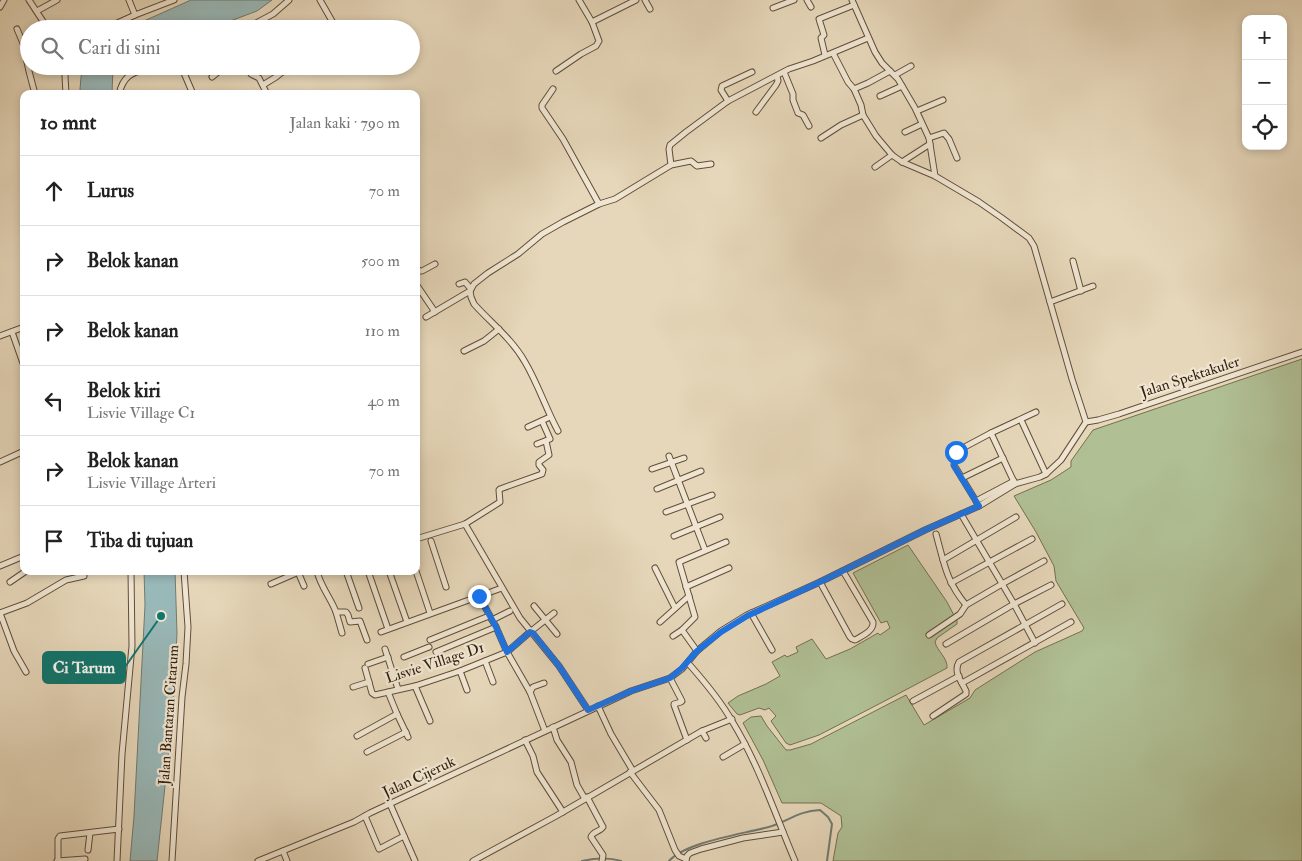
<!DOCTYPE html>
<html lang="id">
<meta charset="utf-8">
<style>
:root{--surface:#fff;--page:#f2f2f2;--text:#222;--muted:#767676;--line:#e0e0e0}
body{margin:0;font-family:"IM FELL Double Pica",serif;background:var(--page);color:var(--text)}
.controls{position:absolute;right:15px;top:15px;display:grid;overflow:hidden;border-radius:10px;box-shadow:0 2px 8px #0003}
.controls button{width:45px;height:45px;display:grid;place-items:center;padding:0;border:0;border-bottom:1px solid var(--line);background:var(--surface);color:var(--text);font:25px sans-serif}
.stop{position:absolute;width:15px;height:15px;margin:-11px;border:4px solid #1a73e8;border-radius:50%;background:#fff}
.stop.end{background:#1a73e8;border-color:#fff;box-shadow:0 1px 5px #0008}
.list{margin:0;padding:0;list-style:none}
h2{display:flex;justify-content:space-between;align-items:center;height:65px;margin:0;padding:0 20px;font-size:21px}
h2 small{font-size:16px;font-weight:400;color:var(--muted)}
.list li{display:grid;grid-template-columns:32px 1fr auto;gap:15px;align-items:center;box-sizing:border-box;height:70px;padding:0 20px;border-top:1px solid var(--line)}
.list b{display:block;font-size:19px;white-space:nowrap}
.list p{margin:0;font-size:16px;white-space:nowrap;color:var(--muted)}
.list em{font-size:16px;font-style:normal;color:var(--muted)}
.icon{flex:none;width:28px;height:28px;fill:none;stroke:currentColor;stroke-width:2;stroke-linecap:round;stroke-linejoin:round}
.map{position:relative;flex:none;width:1302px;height:861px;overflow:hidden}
.search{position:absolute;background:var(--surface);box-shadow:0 2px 8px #0003;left:20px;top:20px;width:400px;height:55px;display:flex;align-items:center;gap:12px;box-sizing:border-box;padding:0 18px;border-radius:28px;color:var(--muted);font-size:19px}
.panel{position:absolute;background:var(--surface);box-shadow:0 2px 8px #0003;left:20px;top:90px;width:400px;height:485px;border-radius:10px}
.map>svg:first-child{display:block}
</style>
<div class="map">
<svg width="1302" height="861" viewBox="0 0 1302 861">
<rect width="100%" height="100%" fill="#e6d7ba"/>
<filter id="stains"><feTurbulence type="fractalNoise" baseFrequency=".004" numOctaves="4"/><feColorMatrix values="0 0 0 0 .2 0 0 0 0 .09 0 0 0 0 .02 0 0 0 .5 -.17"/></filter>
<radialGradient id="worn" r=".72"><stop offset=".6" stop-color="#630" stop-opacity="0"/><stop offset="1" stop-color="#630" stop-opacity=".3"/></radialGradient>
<g fill="#b0bf94" stroke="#727050">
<polygon points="1302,359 1302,861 833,861 838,833 842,827 841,816 821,803 782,803 763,760 743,723 751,717 761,716 767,726 786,750 790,750 811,744 906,695 924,725 970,698 975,690 1035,652 1082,631 1084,628 1056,581 1054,566 1036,532 1014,496 1051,480 1071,467 1071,461 1093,430"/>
<path d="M908 545 947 602 957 621V624L937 638 935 642C937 651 948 658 947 668L879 704 819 735 790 745 786 743 771 721 776 716 769 708 765 710 759 708 740 715 737 714 728 703 738 696 766 684 780 676 772 662 785 655 787 657 798 652 796 647 812 639 826 659 850 649 878 633 880 635 890 628 887 621 881 623 853 573Z"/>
</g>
<g fill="#99b8b8" stroke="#717b73">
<polygon points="191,0 272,0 257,11 209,29 126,29"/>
<polygon points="82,66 113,66 112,94 81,94 80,89"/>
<polygon points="144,571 175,571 177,633 173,711 157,861 130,861 134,816 145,605"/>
</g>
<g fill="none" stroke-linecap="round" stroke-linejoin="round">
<g stroke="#717b73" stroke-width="2">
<path d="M582 861C596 858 608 857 621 861"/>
<path d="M669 861C687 841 745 834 772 826 790 820 799 811 820 810L828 817 832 824 827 861"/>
</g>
<g stroke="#604e37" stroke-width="7">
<g id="minor">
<polyline points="29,0 48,29"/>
<polyline points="129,0 135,15"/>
<polyline points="320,0 336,28"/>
<polyline points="645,0 650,9"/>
<polyline points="807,0 811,7"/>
<polyline points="0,7 4,0"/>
<polyline points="773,8 794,0"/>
<polyline points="37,11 57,0"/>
<polyline points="592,22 636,0"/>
<polyline points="17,29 25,48"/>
<polyline points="104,29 135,15 174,0"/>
<polyline points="245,29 273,14 289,0"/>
<path d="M29 46 25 48C26 64 31 78 35 94"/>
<polyline points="833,53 848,82 854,89 861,105 863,115 876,136 892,155 902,162 935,176"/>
<polyline points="825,55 821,38 824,35 819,19 854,5"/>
<polyline points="181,66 193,94"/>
<polyline points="247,66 251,74 259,78 267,94"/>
<polyline points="556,71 581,54 596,46 599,41 592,22 579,0"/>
<polyline points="784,72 793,94 793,100 798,113 803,115 809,126"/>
<polyline points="895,75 911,66"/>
<polyline points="212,77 225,66"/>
<polyline points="263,85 276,77 290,66"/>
<polyline points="553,89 542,105 542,108 563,139 599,204"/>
<polyline points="854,89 868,83 890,71"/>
<polyline points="66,94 65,76 67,66"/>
<path d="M119 94C124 73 134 73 152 66"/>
<polyline points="880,96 902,86"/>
<polyline points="728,101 721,90 722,86 752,72"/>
<polyline points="917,111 943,100"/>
<polyline points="756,112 776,85 778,81 777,76"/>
<polyline points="905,132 922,124"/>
<polyline points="821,138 841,125 863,115"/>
<polyline points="929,138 944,133 949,139 957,158"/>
<polyline points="902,162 930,144"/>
<polyline points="671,165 669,149 670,145 686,132 728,101 789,69 813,61 868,38"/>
<polyline points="875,167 892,155"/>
<polyline points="1073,261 1081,291"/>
<polyline points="416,268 420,271 422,271 435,264"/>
<polyline points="416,284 435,312"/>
<polyline points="459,284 465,282 471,289"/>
<polyline points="1050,302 1093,286"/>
<polyline points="426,317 470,291"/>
<polyline points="12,332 24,366"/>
<polyline points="0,336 24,327"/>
<polyline points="464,351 484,341 499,329"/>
<polyline points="1021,420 1046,474"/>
<polyline points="1086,422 1098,420 1119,414 1302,352"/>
<polyline points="528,427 550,417"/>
<path d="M558 431C546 409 538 384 525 362 512 339 491 323 474 304L471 297 470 291 474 284 488 273 518 254 542 234 563 222 599 204 615 199 671 165 691 161 697 166 711 164"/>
<polyline points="991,433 1036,412"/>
<polyline points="537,444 550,439 542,421"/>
<polyline points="669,456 705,550"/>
<polyline points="0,462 24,451"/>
<polyline points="652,469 684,458"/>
<polyline points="962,478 1003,458"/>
<polyline points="657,489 701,471"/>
<polyline points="976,501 1014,481"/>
<polyline points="979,506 954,465 955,455 956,452 959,450 991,433 1015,484"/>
<polyline points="666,512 712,495"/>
<polyline points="961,514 1014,604 1035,643"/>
<polyline points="465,524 520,618 559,666 588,710"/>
<path d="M936 534C944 563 946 581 966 605"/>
<polyline points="674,536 720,517"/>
<polyline points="416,539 465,524 500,502 499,490 500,489 542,474 543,470 539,465 539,462 549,455 546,441"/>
<polyline points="431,541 446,587"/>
<polyline points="943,560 1016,517"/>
<polyline points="0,566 24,556"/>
<polyline points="655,568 675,608"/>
<path d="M317 571C320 586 331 598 336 612H346L348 615 350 622 360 621 367 640"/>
<polyline points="346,571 359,608"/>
<polyline points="368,571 388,629"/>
<polyline points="389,571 407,622"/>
<polyline points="416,571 430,613"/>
<polyline points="298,572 304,586"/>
<polyline points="10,582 26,571"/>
<path d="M820 582 850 637 852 639 855 640C862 636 874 631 873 622L843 571"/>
<polyline points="951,583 1032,539"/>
<polyline points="271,584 301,571"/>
<polyline points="686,587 729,568"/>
<polyline points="479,596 496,627 507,652 530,692 545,731"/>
<polyline points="534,606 557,634"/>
<polyline points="336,612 342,633"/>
<polyline points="0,613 27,603 66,580 84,576"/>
<polyline points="0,613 14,651 26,672"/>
<polyline points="751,613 772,650"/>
<polyline points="492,620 510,611"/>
<polyline points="660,622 689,596"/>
<polyline points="381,632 499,589"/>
<polyline points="929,635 960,614 966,605 1002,584 1044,561"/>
<polyline points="673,636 682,630"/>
<polyline points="430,640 489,616"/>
<polyline points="946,644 1014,604 1051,585"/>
<polyline points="385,649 398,689"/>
<polyline points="697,651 682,630 695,617 679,562 726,542"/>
<polyline points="436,652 496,627"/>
<polyline points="404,657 429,647"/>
<polyline points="485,661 493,682"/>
<path d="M688 663C704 681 720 700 732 721 759 765 775 814 795 861"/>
<polyline points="368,664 388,657"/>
<polyline points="365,668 372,693 375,695 415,686 460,671 507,652 530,632 554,613"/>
<polyline points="460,671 467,690"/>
<polyline points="670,678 682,701 681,702 674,704 674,705 687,740"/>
<polyline points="962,683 1071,622"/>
<polyline points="415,686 430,721"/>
<polyline points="353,687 369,682"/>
<polyline points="388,692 397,714 408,737"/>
<polyline points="530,692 533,687 544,683"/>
<polyline points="913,701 959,676"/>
<polyline points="598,706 611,734 633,771"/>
<path d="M933 716 966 694V691C962 682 953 672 959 662L1062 604"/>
<polyline points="553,727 557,740 571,762 577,785 585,799"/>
<polyline points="702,731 706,738"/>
<polyline points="357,736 397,714"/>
<polyline points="525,740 533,756 537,772 563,812"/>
<polyline points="367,752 406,732"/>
<polyline points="723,757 745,744"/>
<polyline points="630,772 659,810 675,850 679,856 686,859"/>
<path d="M587 797 603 827C600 832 593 831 591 837L603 855 602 861"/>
<polyline points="390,804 415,861"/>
<polyline points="365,816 379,849 404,836"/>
<polyline points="88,850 90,833"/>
<polyline points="283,851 287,861"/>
<polyline points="57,861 85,859"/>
<polyline points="58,861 58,839 60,836 119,829"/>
<polyline points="117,861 122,754 132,646 131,571"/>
<polyline points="172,861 182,697 186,664 188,627 184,571"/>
<polyline points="258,861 354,822 370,813 610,701 631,691 670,678 682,669 697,651 721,631 747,615 820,582 925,530 979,506 1015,484 1040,477 1046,474 1061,460 1086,422 1072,379 1034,246 1029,238 1021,232 1002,218 979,202 935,176 929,138 915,108 898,79 882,63 875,52 852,0"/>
<polyline points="473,861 556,816 702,731 732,719"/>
<polyline points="686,861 687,856 690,853 701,849 743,838 783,832"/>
</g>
</g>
<use href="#minor" stroke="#efe5d2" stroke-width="5"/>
</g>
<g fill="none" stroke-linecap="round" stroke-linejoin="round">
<polyline stroke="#1a73e8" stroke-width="6" points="479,596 496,627 507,652 530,632 533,633 559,666 588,710 631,691 670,678 682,668 697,651 721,632 747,616 820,582 925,530 979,506 954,466 956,452"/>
</g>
<g text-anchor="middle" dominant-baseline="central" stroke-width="4.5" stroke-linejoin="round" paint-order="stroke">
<g font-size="15" fill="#34200b" stroke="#efe5d2">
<text transform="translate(1190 377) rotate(-18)">Jalan Spektakuler</text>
<text transform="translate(435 663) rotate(-18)">Lisvie Village D1</text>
<text transform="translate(169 715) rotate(-86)">Jalan Bantaran Citarum</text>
<text transform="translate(419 777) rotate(-25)">Jalan Cijeruk</text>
</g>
</g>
<path fill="none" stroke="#0f766e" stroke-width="2" d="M161 616L125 667"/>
<circle fill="#0f766e" stroke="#efe5d2" stroke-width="2" cx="161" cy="616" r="5"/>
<rect fill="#0f766e" stroke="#0f766e" stroke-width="2" x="43" y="652" width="82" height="31" rx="5"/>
<g font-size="16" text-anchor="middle" font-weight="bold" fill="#fff">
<text x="84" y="673">Ci Tarum</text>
</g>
<rect width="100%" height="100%" filter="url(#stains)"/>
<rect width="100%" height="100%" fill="url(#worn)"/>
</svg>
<div class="controls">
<button>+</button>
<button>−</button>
<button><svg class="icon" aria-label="locate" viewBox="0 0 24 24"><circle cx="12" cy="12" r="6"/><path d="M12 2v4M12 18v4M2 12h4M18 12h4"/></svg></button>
</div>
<div class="stop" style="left:956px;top:452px"></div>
<div class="stop end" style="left:479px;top:596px"></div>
<div class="search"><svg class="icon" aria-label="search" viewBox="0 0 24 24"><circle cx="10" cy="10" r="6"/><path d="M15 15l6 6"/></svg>Cari di sini</div>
<section class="panel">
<h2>10 mnt<small>Jalan kaki · 790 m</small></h2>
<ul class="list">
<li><svg class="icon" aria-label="ahead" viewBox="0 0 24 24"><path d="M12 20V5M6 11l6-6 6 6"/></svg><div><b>Lurus</b></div><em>70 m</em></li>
<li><svg class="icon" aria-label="right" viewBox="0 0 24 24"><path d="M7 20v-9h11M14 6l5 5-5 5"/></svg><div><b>Belok kanan</b></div><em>500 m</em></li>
<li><svg class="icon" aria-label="right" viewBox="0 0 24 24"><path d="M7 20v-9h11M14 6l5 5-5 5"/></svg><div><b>Belok kanan</b></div><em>110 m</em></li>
<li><svg class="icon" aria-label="left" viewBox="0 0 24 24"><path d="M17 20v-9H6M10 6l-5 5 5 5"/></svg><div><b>Belok kiri</b><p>Lisvie Village C1</p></div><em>40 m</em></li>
<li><svg class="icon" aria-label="right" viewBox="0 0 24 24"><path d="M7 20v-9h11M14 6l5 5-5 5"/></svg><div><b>Belok kanan</b><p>Lisvie Village Arteri</p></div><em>70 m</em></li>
<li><svg class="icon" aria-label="arrive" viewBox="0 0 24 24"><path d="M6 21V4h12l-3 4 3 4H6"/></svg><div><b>Tiba di tujuan</b></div></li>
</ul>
</section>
</div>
